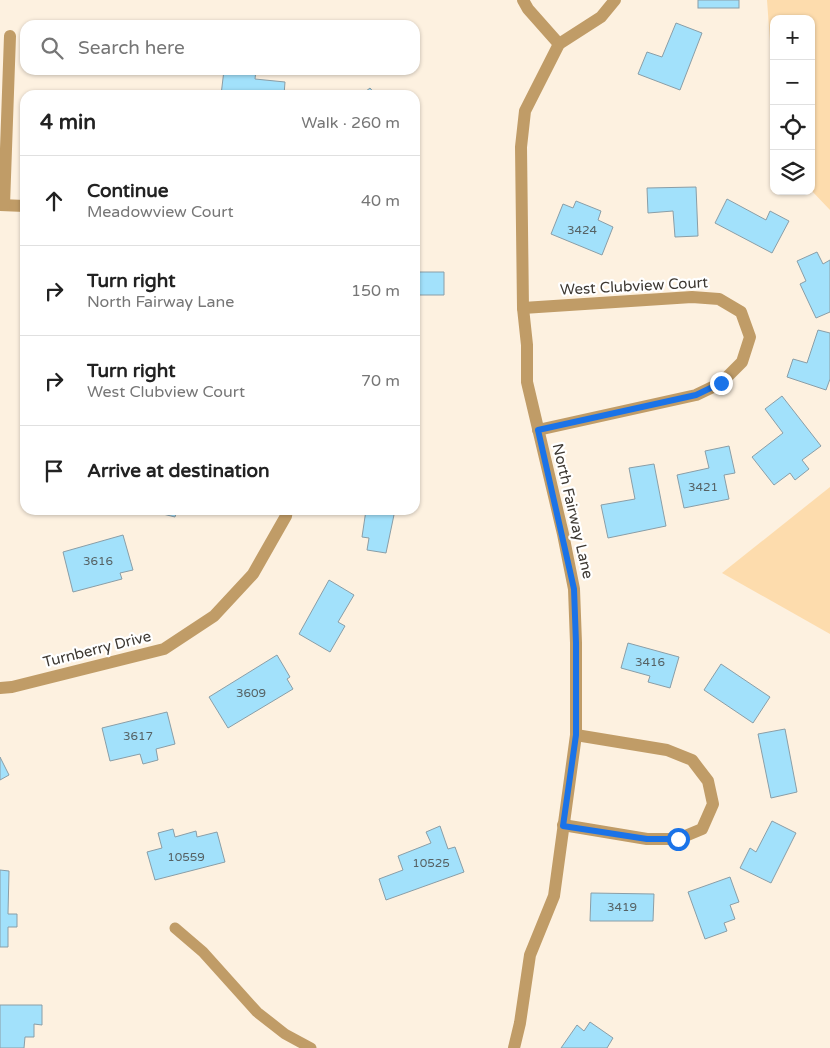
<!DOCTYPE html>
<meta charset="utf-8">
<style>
:root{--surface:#fff;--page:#f6f6f6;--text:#222;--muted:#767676;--line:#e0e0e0}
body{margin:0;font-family:"Varela Round",sans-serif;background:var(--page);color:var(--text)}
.controls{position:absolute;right:15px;top:15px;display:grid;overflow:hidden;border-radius:10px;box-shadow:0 1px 4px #0004}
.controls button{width:45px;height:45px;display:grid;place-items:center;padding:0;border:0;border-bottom:1px solid var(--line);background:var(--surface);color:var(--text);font:25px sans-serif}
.stop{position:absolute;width:15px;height:15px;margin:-11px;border:4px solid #1a73e8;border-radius:50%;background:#fff}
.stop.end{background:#1a73e8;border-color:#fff;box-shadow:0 1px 5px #0008}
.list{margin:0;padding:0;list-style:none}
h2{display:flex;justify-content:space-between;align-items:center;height:65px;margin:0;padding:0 20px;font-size:21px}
h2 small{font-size:16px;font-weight:400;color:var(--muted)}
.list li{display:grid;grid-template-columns:32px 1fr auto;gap:15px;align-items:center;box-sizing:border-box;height:90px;padding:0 20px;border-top:1px solid var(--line)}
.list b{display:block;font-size:19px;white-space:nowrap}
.list p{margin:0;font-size:16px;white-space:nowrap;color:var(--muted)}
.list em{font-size:16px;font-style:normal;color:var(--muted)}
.icon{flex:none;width:28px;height:28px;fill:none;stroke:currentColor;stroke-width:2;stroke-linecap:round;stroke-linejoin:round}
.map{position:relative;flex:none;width:830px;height:1048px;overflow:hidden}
.search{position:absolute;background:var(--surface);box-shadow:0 1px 4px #0004;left:20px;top:20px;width:400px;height:55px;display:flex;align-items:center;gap:12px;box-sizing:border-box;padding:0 18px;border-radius:15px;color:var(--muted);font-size:19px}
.panel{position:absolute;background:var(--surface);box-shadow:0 1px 4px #0004;left:20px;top:90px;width:400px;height:425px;border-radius:15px}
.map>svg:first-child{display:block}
</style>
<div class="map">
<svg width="830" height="1048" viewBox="0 0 830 1048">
<rect width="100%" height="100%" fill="#fdf1e0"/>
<g fill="#fddcad">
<polygon points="767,0 830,0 830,210 811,190 811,19 774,19 774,96"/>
<polygon points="830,487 830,634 722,573"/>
</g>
<g fill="#a2e1fb" stroke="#8a9ea7">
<rect x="698" y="0" width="41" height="8"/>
<polygon points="676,23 702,33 680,90 638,74 647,52 662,57"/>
<polygon points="224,70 256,70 255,79 285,82 284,95 221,95"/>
<polygon points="370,88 376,95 361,95"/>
<polygon points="696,187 698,236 675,237 673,211 648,213 647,188"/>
<polygon points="727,199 766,220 770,211 789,221 772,253 715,223"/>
<polygon points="576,201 601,211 598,220 613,227 602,255 551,234 563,204 573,208"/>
<polygon points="415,220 417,220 417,272 444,272 444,295 415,295"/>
<polygon points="817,252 823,264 830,260 830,312 816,318 800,284 806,281 797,261"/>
<polygon points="818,330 830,333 830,379 826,390 787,377 793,359 807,363"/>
<polygon points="782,396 821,446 802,460 809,469 795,480 790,473 774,485 752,457 783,433 765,409"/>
<polygon points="729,446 735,473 724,475 729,499 684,508 677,475 709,468 705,451"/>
<polygon points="654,464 666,526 608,538 601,505 635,499 629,468"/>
<polygon points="155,510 177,510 175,517 155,512"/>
<polygon points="366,510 395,510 386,553 367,550 369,538 362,537"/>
<polygon points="123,535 133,570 120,573 122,579 73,592 63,552"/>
<polygon points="329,580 354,595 338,622 345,626 330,652 299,634"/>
<polygon points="628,643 679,657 670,688 648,682 650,676 621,668"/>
<polygon points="277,655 290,677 287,679 293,689 228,728 209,697"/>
<polygon points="721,664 770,697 753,723 704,690"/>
<polygon points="167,712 175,744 156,749 158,760 143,764 140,754 110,761 102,728"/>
<polygon points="785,729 797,792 771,798 758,734"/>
<polygon points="0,757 9,775 0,780"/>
<polygon points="772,821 796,833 771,883 740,868 750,848 756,852"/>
<polygon points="440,826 448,849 455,847 464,872 386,900 379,879 403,870 398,856 431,843 426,832"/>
<polygon points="173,829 175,837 196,831 197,837 217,832 225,862 155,880 147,852 162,848 158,833"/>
<polygon points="0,870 9,871 8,914 17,914 17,927 8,927 8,947 0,947"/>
<polygon points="730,877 739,902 730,905 735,919 724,923 727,931 705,939 688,892"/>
<polygon points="591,893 654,894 653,921 590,921"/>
<polygon points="0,1005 42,1005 42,1025 34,1024 34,1037 25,1037 24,1048 0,1048"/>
<polygon points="590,1022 613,1038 607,1048 561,1048 577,1025 584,1031"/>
</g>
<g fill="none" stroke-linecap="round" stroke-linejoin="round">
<polyline stroke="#c09c67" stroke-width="11" points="175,928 203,952 257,1012 285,1034 311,1048"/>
<g stroke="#c09c67" stroke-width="12">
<polyline points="523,0 528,9 559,44"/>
<polyline points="0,205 25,206"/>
<polyline points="4,205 10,36"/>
<polyline points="523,308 692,297 719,299 741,312 750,337 742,362 721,383 696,395 538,430"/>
<polyline points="0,688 12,687 164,649 214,616 253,574 286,516 287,510"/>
<polyline points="563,825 647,839 678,839 702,829 713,804 708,781 692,760 667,750 576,735"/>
<polyline points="514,1048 520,1023 530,955 554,896 576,735 576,643 574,589 563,534 527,382 527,345 523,308 521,147 525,111 559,44 601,17 615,0"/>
</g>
</g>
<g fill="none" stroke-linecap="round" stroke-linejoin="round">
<polyline stroke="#1a73e8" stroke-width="6" points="678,839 647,839 563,826 576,735 576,643 574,589 538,430 696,395 721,383"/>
</g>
<g text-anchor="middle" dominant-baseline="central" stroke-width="4.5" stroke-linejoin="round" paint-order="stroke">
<g font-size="12" fill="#566264">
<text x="582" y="230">3424</text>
<text x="703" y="487">3421</text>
<text x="98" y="561">3616</text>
<text x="650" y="662">3416</text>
<text x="251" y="693">3609</text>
<text x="138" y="736">3617</text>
<text x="186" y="857">10559</text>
<text x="431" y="863">10525</text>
<text x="622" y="907">3419</text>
</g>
<g font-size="15" fill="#3d3832" stroke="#fff">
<text transform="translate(634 286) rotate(-3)">West Clubview Court</text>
<text transform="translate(573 511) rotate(77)">North Fairway Lane</text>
<text transform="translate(97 649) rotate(-14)">Turnberry Drive</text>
</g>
</g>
</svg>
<div class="controls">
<button>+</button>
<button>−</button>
<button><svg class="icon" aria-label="locate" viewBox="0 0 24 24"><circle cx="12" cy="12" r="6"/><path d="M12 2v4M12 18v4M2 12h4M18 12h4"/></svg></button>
<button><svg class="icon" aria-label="layers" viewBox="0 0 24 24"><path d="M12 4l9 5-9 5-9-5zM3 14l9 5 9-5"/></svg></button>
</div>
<div class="stop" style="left:678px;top:839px"></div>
<div class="stop end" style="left:721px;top:383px"></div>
<div class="search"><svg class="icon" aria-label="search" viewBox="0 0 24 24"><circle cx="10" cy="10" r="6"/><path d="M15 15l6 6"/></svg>Search here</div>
<section class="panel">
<h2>4 min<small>Walk · 260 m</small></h2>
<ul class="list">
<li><svg class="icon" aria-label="ahead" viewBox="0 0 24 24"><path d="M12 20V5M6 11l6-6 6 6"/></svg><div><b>Continue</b><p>Meadowview Court</p></div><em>40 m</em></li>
<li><svg class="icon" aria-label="right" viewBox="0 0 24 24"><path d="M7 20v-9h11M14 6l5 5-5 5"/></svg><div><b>Turn right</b><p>North Fairway Lane</p></div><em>150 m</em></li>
<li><svg class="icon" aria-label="right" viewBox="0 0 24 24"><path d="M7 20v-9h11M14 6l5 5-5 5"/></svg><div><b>Turn right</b><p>West Clubview Court</p></div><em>70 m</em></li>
<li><svg class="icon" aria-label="arrive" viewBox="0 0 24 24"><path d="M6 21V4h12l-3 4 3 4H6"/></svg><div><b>Arrive at destination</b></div></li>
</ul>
</section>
</div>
